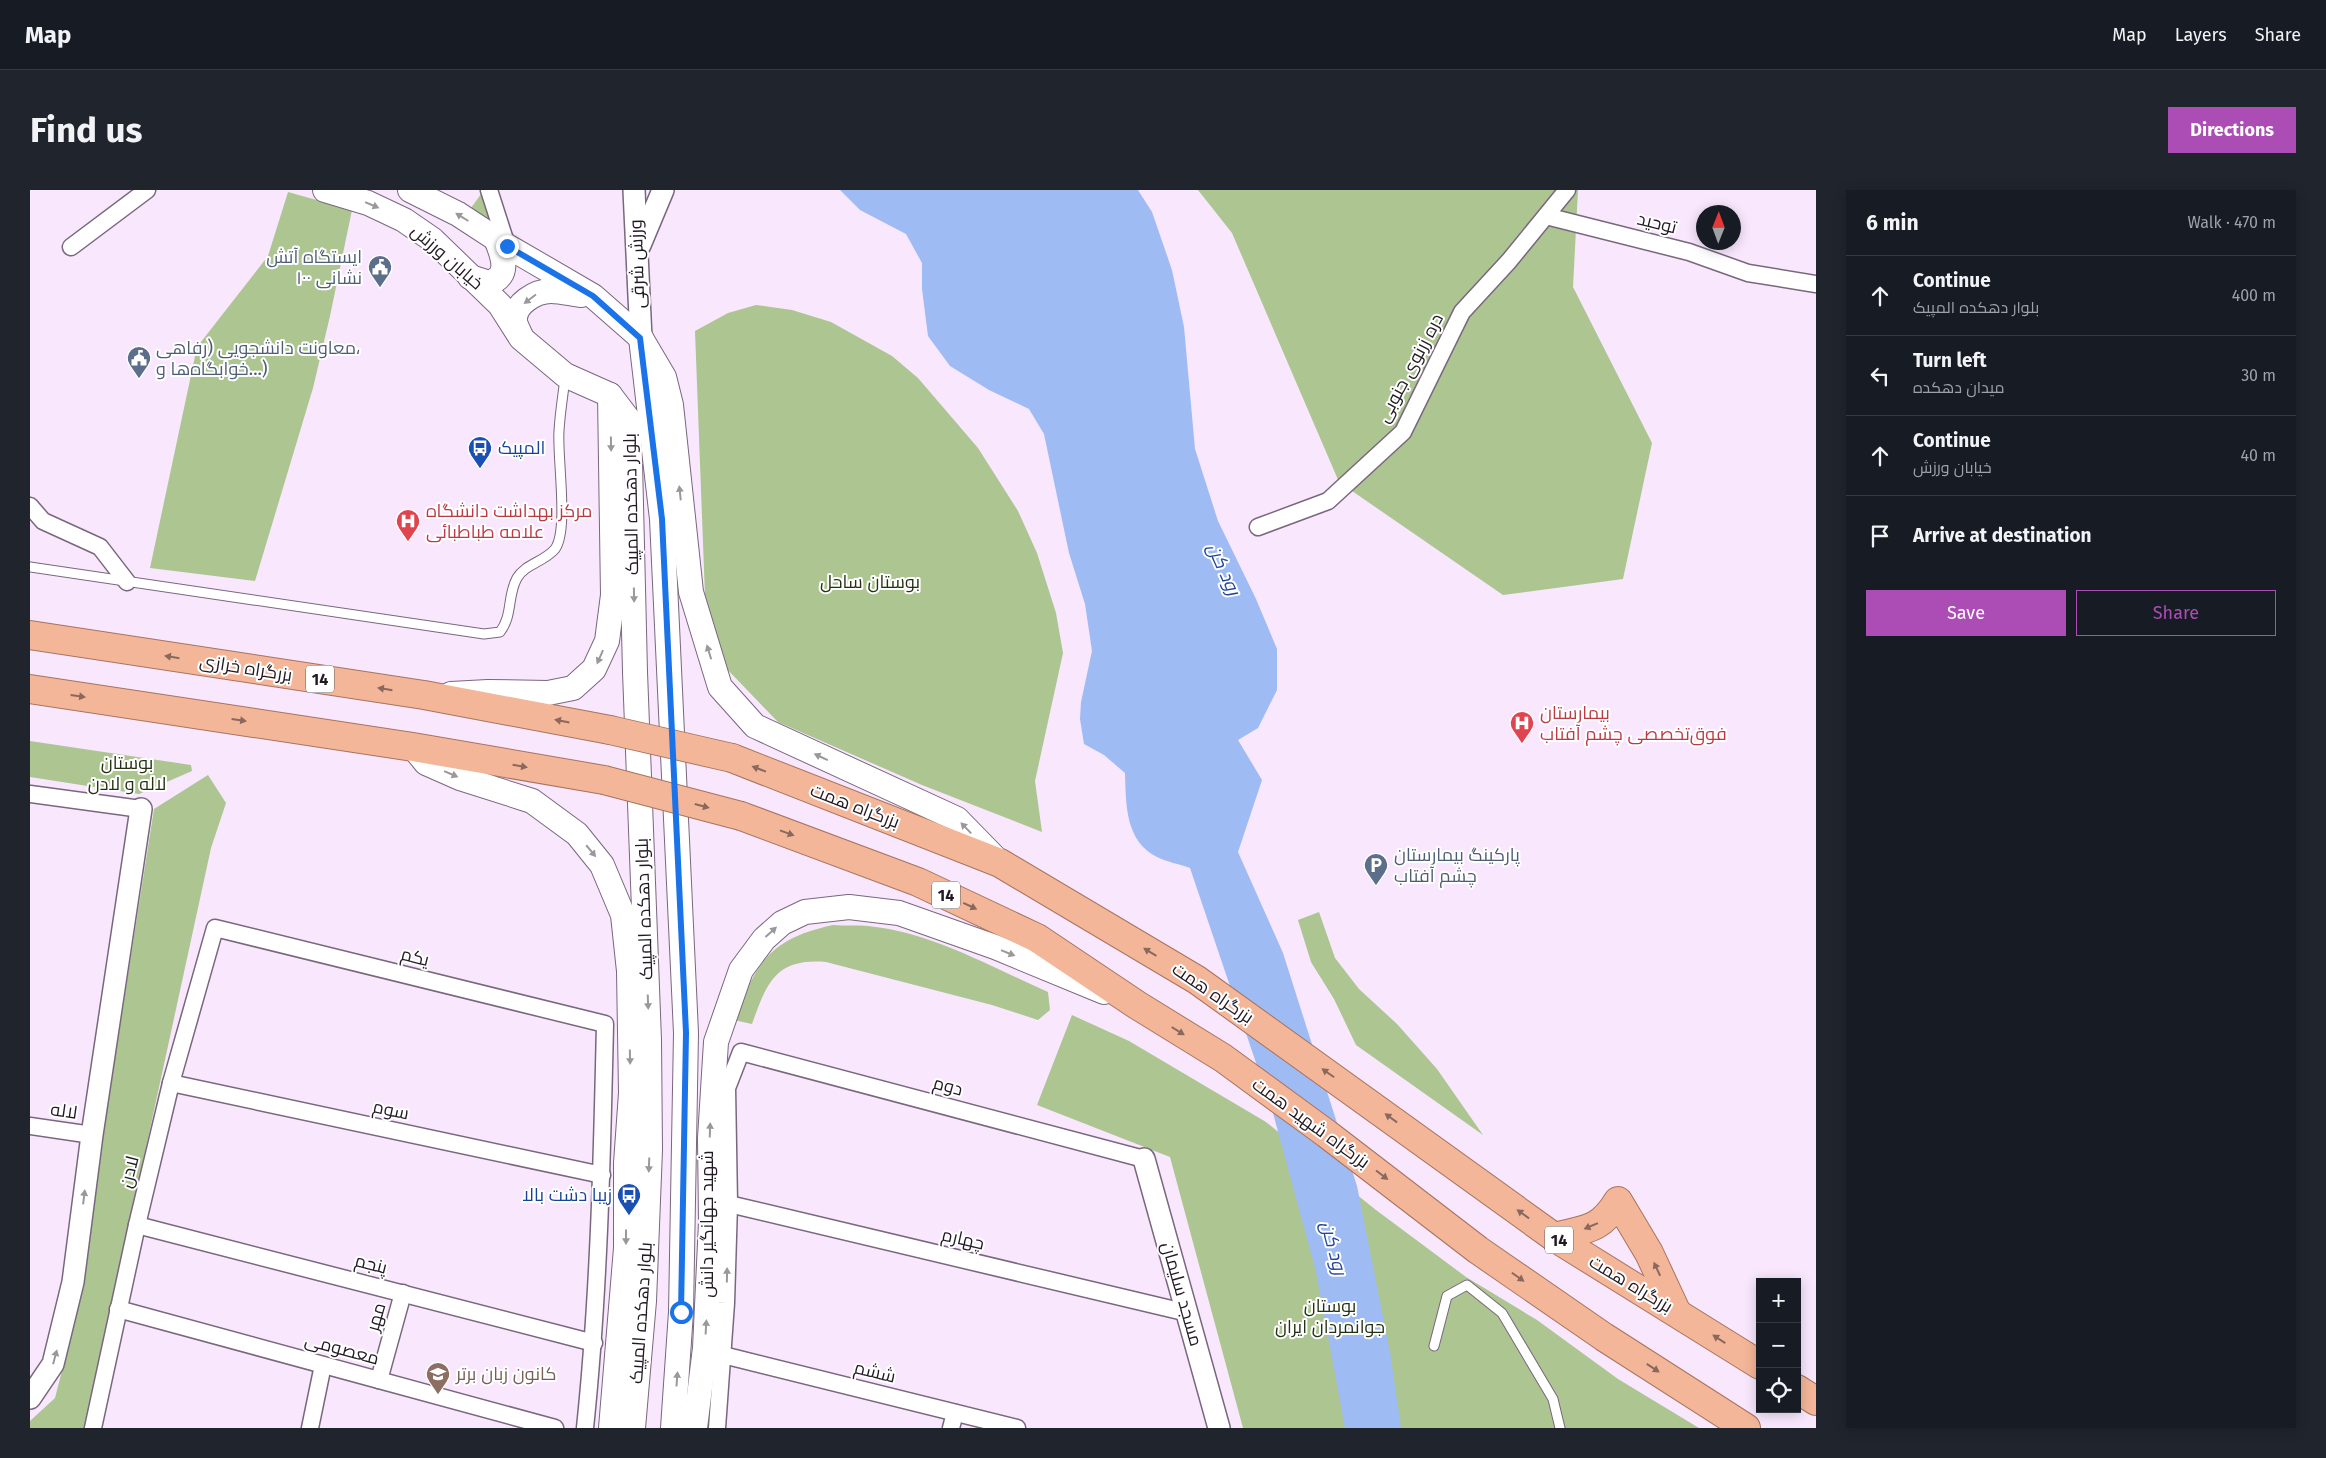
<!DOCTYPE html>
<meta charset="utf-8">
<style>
:root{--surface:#171b24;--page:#20242c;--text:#f1f3f6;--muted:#9ea1a6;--line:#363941;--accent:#ac4cb5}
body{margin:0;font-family:"Fira Sans",Cairo,sans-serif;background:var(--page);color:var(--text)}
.controls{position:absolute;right:15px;bottom:15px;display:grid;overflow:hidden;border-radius:0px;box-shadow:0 2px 12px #0003}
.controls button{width:45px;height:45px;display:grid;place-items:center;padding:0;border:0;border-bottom:1px solid var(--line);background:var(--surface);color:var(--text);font:25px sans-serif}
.compass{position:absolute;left:1666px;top:15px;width:45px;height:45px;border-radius:50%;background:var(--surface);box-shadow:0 2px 12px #0003;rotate:1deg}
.stop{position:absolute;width:15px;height:15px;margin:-11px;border:4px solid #1a73e8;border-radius:50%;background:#fff}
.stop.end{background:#1a73e8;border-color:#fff;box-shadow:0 1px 5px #0008}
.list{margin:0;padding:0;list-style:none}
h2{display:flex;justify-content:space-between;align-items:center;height:65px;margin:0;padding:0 20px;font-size:21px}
h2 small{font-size:16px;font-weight:400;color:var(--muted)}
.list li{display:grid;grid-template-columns:32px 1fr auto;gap:15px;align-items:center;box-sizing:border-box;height:80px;padding:0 20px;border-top:1px solid var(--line)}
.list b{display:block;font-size:19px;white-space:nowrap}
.list p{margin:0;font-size:16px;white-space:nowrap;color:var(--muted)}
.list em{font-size:16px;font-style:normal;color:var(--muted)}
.actions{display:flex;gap:10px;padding:15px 20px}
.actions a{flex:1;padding:11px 0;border:1px solid var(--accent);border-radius:0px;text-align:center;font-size:18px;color:var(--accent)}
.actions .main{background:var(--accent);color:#fff}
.icon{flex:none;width:28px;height:28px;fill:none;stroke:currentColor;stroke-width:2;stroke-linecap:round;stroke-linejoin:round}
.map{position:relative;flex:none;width:1786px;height:1238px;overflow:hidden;border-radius:0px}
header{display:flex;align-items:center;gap:30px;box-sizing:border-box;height:70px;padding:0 25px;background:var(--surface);border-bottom:1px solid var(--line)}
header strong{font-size:24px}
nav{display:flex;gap:28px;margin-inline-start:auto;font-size:18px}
.intro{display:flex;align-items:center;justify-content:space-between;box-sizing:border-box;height:120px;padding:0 30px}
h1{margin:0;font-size:35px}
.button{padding:12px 22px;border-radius:0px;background:var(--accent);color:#fff;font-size:18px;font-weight:700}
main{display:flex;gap:30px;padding:0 30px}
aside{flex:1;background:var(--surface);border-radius:0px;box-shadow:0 2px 12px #0003}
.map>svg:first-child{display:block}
</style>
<header>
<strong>Map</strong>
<nav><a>Map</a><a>Layers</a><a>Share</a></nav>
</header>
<div class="intro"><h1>Find us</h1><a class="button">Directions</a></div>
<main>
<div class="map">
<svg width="1786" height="1238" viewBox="0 0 1786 1238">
<rect width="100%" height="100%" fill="#f8e7fd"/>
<g fill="#acc591">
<polygon points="454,0 467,41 438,22"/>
<polygon points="1168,0 1548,0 1543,97 1622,253 1593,389 1473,405 1309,292 1202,43"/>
<polygon points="258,2 322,20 300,126 283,198 225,391 120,378 167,157 238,66"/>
<polygon points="726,115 762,120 801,132 862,166 888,188 948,258 988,321 1007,363 1026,423 1033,463 1005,591 1012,642 892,595 748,532 693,475 675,406 665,141 698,123"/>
<polygon points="0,551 161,575 162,581 109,604 0,587"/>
<polygon points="178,585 196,613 181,658 55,1238 0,1238 0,1231 25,1208 54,1095 73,944 124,619"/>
<polygon points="1289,722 1305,768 1329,799 1367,834 1407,879 1453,945 1326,855 1304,809 1281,772 1268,730"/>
<path d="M803 735C815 736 827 735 838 736 901 742 961 777 1018 802L1020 820 1008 830 962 815 796 772C746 768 737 792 722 834L704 830C727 772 739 749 803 735Z"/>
<polygon points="1042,825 1099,851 1236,932 1346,1020 1436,1087 1507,1130 1588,1189 1669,1238 1213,1238 1140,967 1007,915"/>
</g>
<path fill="#9fbbf4" d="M810 0H1108L1122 22 1142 80 1154 137 1165 259 1188 331 1226 409 1247 459V500L1228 538 1208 550 1232 590 1208 662 1253 763 1327 996 1360 1162 1371 1238H1315L1286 1082 1243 923 1160 678C1149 674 1137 672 1127 667 1095 651 1096 614 1095 583L1074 565 1054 554 1050 529 1051 512 1062 461 1055 414 1039 363 1014 244 999 219 959 200 920 176 898 146 892 99V73L876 44 830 20Z"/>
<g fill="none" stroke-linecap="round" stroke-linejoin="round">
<g stroke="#79677e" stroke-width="11">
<g id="service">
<path d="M0 377 454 444 470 442C483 425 477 406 487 388 495 374 514 372 525 359 539 340 527 267 529 241 530 223 533 205 535 188"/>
<polyline points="1404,1156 1417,1106 1437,1095 1472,1123 1523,1209 1530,1238"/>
</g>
</g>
<g stroke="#79677e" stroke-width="19">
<g id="minor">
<polyline points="459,0 477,56"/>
<polyline points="1516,26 1659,62 1718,83 1786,94"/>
<polyline points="41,57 117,0"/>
<polyline points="0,316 13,331 70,357 97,392"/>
<polyline points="1228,337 1298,311 1373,242 1432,122 1479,71 1537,0"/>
<polyline points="0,604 111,619"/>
<polyline points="141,893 572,985"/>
<polyline points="0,936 62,945"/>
<polyline points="699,1014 1158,1123"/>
<polyline points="107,1035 564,1153"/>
<polyline points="88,1119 525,1238"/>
<polyline points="693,1165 987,1238"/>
<polyline points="349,1190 373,1103"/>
<path d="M63 1238 107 1035 141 893 185 738 575 834C572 969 569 1104 555 1238"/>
<polyline points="280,1238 293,1175"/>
<polyline points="687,1238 696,1113 699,1014 697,898 711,862 1114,969"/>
<polyline points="921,1238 925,1223"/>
</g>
</g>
<g stroke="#79677e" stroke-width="24">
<g id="tertiary">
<polyline points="604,0 611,148"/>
<polyline points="610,55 633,0"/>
<polyline points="1114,969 1189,1238"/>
<polyline points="0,1208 23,1174 43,1092 62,945 111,619"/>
</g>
</g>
<g stroke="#79677e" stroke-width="26">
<g id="secondary">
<polyline points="295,0 338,13 374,30 403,50 470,115 491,148 535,185 580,205 599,230 605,482 619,850 620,960 614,1111 603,1238"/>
<polyline points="380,0 428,24 477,56 563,106 611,148 634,187 641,215 661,402 690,497 725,536 927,629 969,672"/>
<path d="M440 87 459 93C481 86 473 66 466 49"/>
<path d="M491 146C489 142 486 136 485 132 483 114 506 101 521 101 531 101 542 104 552 105"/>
<polyline points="611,148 632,329 656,843 651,1122 643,1238"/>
<polyline points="421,504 458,502 518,503 543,498 564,479 577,451 583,405 580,205"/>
<polyline points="383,557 396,573 430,588 502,611 547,644 572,675 593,725 599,781 601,903 596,973 596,1058 581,1238"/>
<polyline points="665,1238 675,1158 681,1032 680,948 686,852 711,780 734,749 752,733 775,722 819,717 869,723 965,757 1074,802"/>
</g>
</g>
<g stroke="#a8735e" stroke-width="30">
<g id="trunk">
<polyline points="0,445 394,505 580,540"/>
<polyline points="0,499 383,557 574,590"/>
<polyline points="702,568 970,673 1167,790 1524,1047 1730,1175"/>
<polyline points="711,626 888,692 1007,748 1107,815 1193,868 1297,944 1448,1060 1574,1147 1716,1238"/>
<path d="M1524 1047C1555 1039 1570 1041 1588 1011L1619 1063 1647 1123"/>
<polyline points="1767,1199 1786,1211"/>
</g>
</g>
<use href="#service" stroke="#fff" stroke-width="9"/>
<use href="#minor" stroke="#fff" stroke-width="16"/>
<use href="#tertiary" stroke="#fff" stroke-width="21"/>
<use href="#secondary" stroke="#fff" stroke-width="24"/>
<use href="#trunk" stroke="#f4b698" stroke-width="28"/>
<g stroke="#a8735e" stroke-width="30" stroke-linecap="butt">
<g id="trunk-bridge">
<polyline points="580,540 702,568"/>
<polyline points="574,590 711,626"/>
</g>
</g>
<use href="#trunk-bridge" stroke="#f4b698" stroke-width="28"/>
</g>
<defs><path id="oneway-solid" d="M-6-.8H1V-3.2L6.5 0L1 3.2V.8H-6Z" transform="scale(1.25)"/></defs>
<g fill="#9b989c">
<use href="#oneway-solid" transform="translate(342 15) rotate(23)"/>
<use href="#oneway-solid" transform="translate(432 27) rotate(-148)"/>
<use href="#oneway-solid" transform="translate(500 109) rotate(143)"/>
<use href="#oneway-solid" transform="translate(581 254) rotate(89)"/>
<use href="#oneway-solid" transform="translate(650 303) rotate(-96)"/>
<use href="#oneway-solid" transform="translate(604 405) rotate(89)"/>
<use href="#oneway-solid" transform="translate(679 462) rotate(-107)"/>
<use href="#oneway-solid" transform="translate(570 467) rotate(114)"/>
<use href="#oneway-solid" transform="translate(791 567) rotate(-155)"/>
<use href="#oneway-solid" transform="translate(421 584) rotate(23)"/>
<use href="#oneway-solid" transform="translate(936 638) rotate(-134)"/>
<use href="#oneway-solid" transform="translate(561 661) rotate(50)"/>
<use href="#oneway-solid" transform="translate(741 742) rotate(-42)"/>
<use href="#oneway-solid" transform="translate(978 763) rotate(22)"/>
<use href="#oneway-solid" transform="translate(618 812) rotate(88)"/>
<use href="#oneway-solid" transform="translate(600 867) rotate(89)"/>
<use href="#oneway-solid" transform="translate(680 940) rotate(-88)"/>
<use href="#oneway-solid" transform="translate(619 975) rotate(92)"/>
<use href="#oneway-solid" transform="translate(54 1007) rotate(-83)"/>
<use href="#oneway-solid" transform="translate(596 1047) rotate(90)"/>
<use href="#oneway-solid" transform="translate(697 1085) rotate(-89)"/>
<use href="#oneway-solid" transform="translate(676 1137) rotate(-87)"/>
<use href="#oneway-solid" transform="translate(25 1167) rotate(-75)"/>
<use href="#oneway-solid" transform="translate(647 1189) rotate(-86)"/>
</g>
<g fill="#8a685e">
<use href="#oneway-solid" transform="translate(142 467) rotate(-171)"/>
<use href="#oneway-solid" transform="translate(355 499) rotate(-171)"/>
<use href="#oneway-solid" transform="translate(48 506) rotate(8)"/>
<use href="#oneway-solid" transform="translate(209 530) rotate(8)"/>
<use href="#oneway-solid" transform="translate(532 531) rotate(-169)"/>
<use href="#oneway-solid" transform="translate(490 576) rotate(10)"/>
<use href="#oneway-solid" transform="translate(729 579) rotate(-159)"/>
<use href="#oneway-solid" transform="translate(672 616) rotate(15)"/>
<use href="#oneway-solid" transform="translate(757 643) rotate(20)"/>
<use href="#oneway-solid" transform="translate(940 716) rotate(25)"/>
<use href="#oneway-solid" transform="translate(1120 762) rotate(-149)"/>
<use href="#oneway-solid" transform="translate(1148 841) rotate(32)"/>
<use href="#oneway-solid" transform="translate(1298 883) rotate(-145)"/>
<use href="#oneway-solid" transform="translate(1361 928) rotate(-144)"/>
<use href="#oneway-solid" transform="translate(1352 985) rotate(37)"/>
<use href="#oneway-solid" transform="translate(1493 1024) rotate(-144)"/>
<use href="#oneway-solid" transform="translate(1561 1036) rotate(157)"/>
<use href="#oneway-solid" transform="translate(1627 1079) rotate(-115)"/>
<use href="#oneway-solid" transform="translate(1488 1087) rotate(35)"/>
<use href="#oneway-solid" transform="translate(1689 1149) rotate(-147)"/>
<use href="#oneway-solid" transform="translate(1623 1178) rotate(33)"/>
</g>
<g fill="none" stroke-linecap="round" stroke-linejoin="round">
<polyline stroke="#1a73e8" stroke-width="6" points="477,56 563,106 610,148 632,329 656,843 651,1122"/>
</g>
<defs>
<g id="civic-pin" transform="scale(1.25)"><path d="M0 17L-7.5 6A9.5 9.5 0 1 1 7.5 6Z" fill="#5c6f8a" stroke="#fff"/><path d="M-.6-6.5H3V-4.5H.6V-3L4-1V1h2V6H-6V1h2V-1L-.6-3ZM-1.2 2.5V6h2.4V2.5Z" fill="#fff"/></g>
<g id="bus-pin" transform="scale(1.25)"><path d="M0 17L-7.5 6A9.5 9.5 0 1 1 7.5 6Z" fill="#1a4fb4" stroke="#fff"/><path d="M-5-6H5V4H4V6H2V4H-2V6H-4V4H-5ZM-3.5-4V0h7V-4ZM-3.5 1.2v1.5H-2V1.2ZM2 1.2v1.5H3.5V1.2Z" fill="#fff"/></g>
<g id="hospital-pin" transform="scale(1.25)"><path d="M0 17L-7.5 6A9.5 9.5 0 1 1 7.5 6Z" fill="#e0444e" stroke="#fff"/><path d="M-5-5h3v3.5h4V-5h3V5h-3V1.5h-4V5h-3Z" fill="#fff"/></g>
<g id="parking-pin" transform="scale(1.25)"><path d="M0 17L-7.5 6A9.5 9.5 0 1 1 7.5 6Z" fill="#5c6f8a" stroke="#fff"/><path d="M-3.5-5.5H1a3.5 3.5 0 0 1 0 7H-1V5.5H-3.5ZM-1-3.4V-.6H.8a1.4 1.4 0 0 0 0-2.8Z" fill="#fff"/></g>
<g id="school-pin" transform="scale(1.25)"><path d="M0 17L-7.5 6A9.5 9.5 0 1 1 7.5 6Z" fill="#8d6e63" stroke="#fff"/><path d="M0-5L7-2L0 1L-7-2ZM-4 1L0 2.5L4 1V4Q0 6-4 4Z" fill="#fff"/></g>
</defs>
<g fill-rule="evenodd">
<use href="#civic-pin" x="350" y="77"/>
<use href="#civic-pin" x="109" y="168"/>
<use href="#bus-pin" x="450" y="258"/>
<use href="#hospital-pin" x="378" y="331"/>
<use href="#hospital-pin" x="1492" y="533"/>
<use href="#parking-pin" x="1346" y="675"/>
<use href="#bus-pin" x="599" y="1005"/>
<use href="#school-pin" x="408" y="1184"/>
</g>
<g text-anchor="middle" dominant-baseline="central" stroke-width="4" stroke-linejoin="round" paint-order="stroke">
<g fill="#fff" stroke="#645e65" stroke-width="1">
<rect x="276" y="475.5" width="28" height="27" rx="4"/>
<rect x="902" y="691.5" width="28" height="27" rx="4"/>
<rect x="1515" y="1036.5" width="28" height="27" rx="4"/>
</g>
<g font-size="16" font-weight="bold" fill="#211923">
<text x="290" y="489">14</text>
<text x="916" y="705">14</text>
<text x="1529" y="1050">14</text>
</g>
<g font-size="18" fill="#211923" stroke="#fff">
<text transform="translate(1627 33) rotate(14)">توحید</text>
<text transform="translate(417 67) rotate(41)">خیابان ورزش</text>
<text transform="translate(607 74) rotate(-92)">ورزش شرقی</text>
<text transform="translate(1380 178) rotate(-62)">دره زرنوی جنوبی</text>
<text transform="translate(601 314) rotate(-91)">بلوار دهکده المپیک</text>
<text transform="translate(216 478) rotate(9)">بزرگراه خرازی</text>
<text transform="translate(825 616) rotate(21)">بزرگراه همت</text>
<text transform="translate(614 719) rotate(-92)">بلوار دهکده المپیک</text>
<text transform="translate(385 767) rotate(14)">یکم</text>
<text transform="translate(1183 803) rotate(34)">بزرگراه همت</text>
<text transform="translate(918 896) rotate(15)">دوم</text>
<text transform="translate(361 920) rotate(12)">سوم</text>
<text transform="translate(34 921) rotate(8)">لاله</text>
<text transform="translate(1281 933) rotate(36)">بزرگراه شهید همت</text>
<text transform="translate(99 982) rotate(-76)">لادن</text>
<text transform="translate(677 1034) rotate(-90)">شهید جهانگیر دانش</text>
<text transform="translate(933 1049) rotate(13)">چهارم</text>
<text transform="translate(341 1074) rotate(14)">پنجم</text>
<text transform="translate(1601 1094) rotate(31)">بزرگراه همت</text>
<text transform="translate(1152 1104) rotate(74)">مسجد سلیمان</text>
<text transform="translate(611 1123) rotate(-86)">بلوار دهکده المپیک</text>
<text transform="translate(346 1127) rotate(-74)">مهر</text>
<text transform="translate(312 1159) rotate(15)">معصومی</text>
<text transform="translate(845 1182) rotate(14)">ششم</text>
</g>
<g font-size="18" fill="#4e5e75" stroke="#fff" text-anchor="start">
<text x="332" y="67" text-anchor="end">ایستگاه آتش<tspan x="332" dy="21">نشانی ۱۰۰</tspan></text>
<text x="126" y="158">معاونت دانشجویی (رفاهی،<tspan x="126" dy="21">خوابگاه‌ها و...)</tspan></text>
<text x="1364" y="665">پاركينگ بيمارستان<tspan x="1364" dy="21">چشم آفتاب</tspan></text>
</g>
<g font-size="18" fill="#164399" stroke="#fff" text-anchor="start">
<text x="468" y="258">المپیک</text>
<text x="582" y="1005" text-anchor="end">زیبا دشت بالا</text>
</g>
<g font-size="18" fill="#be3a42" stroke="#fff" text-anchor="start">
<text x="396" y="321">مرکز بهداشت دانشگاه<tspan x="396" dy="21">علامه طباطبائی</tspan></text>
<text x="1510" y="523">بیمارستان<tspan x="1510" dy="21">فوق‌تخصصی چشم آفتاب</tspan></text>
</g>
<g font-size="18" fill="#243212" stroke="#fff">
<text x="840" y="392">بوستان ساحل</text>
<text x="97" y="573">بوستان<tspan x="97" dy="21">لاله و لادن</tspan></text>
<text x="1300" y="1116">بوستان<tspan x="1300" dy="21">جوانمردان ایران</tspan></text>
</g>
<g font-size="18" fill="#785e54" stroke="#fff" text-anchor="start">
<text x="426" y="1184">کانون زبان برتر</text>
</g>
<g font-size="19" font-style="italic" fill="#254698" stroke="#fff">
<text transform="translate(1194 379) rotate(66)">رود کن</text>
<text transform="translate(1304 1058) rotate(75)">رود کن</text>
</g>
</g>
</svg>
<div class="controls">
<button>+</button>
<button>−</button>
<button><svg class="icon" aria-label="locate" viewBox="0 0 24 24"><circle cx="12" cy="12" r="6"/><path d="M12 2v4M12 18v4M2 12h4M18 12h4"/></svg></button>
</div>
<svg class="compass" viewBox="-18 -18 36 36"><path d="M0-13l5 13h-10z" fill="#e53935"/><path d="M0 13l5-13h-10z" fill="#9ea1a6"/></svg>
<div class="stop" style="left:651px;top:1122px"></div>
<div class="stop end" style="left:477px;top:56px"></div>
</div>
<aside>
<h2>6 min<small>Walk · 470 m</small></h2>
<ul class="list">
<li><svg class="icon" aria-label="ahead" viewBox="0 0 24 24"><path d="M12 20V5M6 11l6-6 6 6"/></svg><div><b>Continue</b><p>بلوار دهکده المپیک</p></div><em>400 m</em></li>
<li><svg class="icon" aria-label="left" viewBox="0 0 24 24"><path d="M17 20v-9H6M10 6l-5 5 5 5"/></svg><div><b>Turn left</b><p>میدان دهکده</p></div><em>30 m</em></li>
<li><svg class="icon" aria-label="ahead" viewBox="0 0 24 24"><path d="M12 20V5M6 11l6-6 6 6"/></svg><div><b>Continue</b><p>خیابان ورزش</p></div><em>40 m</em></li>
<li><svg class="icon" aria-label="arrive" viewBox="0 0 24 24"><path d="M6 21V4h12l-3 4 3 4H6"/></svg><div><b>Arrive at destination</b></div></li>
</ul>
<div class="actions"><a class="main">Save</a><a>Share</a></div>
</aside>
</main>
